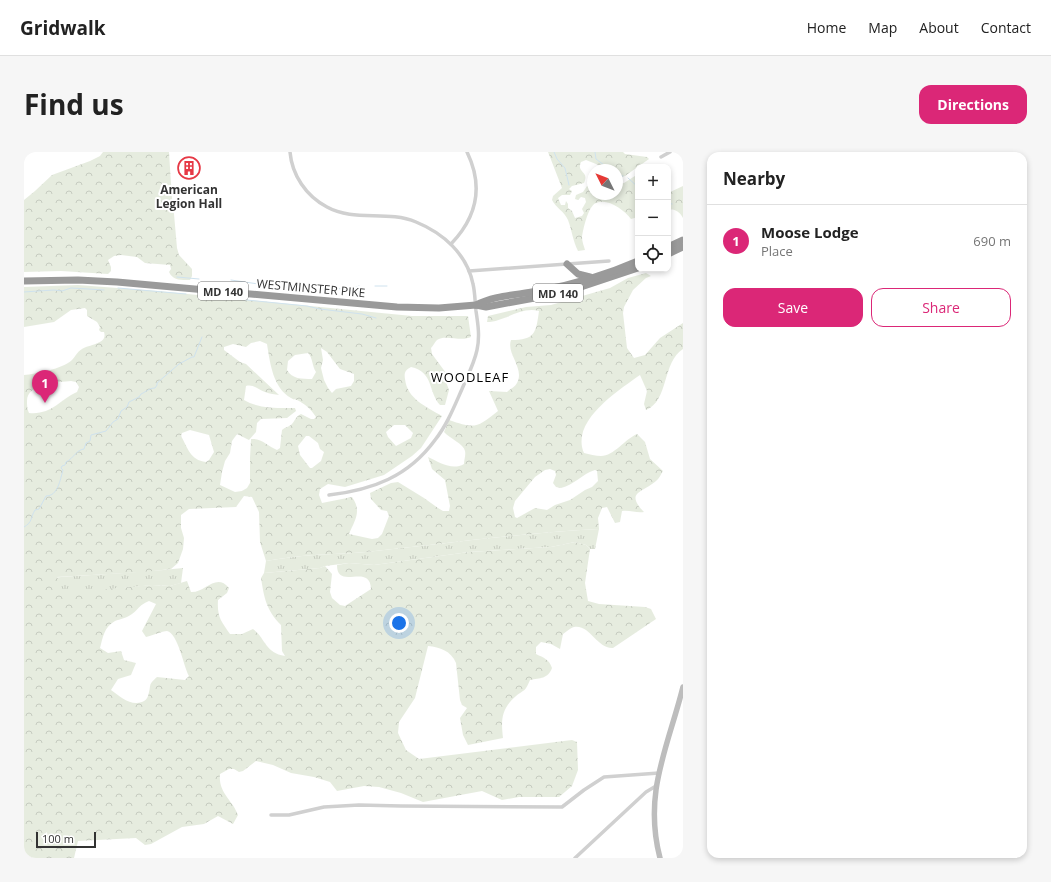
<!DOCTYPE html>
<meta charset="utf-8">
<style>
:root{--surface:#fff;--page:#f6f6f6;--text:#222;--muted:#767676;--line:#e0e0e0;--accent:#db2777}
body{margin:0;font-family:"Open Sans",sans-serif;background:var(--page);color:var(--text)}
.controls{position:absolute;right:12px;top:12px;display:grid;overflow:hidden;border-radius:8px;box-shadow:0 2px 6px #0003}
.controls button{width:36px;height:36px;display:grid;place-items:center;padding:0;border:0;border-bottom:1px solid var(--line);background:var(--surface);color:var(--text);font:20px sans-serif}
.compass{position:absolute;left:563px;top:12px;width:36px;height:36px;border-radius:50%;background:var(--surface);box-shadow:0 2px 6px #0003;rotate:312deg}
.scale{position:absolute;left:12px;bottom:10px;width:60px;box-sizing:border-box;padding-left:4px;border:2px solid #333;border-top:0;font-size:11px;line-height:14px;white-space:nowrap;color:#333;-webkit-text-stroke:3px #fff;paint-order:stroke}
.you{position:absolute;left:375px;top:471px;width:14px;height:14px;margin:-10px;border:3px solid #fff;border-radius:50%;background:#1a73e8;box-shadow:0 0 0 6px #1a73e833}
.badge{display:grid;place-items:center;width:26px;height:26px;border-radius:50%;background:var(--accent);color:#fff;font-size:13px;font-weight:700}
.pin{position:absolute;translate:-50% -33px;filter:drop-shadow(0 1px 2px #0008)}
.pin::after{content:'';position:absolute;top:21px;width:14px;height:12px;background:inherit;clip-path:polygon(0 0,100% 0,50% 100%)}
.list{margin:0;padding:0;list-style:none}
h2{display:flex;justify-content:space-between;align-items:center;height:52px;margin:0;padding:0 16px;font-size:17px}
h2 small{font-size:13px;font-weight:400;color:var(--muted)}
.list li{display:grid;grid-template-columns:26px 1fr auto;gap:12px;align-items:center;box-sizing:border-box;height:72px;padding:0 16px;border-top:1px solid var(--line)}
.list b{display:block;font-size:15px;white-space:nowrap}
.list p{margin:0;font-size:13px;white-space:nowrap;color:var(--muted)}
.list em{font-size:13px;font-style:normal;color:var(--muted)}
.actions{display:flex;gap:8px;padding:12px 16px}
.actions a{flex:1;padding:9px 0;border:1px solid var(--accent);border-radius:12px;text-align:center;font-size:14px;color:var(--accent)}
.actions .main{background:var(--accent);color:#fff}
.icon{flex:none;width:22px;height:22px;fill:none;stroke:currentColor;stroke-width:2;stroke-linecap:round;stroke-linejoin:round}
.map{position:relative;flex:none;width:659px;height:706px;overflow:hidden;border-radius:12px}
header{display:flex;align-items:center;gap:24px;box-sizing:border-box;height:56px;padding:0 20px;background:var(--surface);border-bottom:1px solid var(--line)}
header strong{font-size:19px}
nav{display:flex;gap:22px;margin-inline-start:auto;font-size:14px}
.intro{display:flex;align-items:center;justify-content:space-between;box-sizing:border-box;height:96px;padding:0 24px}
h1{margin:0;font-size:28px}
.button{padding:10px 18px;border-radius:12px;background:var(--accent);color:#fff;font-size:14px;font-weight:700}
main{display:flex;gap:24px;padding:0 24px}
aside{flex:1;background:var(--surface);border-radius:12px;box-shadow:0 2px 6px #0003}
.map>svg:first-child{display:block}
</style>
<header>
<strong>Gridwalk</strong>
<nav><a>Home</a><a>Map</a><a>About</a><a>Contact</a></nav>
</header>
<div class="intro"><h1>Find us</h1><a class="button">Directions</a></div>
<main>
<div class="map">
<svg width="659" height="706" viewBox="0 0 659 706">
<defs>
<pattern id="grass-tufts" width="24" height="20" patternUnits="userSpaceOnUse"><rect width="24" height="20" fill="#e6ecdf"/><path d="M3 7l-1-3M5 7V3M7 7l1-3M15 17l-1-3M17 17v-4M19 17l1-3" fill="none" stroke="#c6cbc0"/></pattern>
<pattern id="forest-crowns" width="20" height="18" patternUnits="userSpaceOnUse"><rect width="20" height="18" fill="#e6ecdf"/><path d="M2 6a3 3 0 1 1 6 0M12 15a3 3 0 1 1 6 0" fill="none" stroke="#c6cbc0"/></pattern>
</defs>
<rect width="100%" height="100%" fill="#fff"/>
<g fill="url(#grass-tufts)">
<path d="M575 377 571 397H566L562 393 551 390 527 395 445 400 350 413 325 411 301 414 296 416 240 421 242 409C254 407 266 405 278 404 299 402 320 402 342 400 420 392 497 381 575 377Z"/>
<path d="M159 416 157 431 146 434 129 433 50 441H17L0 429C53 422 106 422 159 416Z"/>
</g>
<g fill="url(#forest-crowns)" fill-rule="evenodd">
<path d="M79 0H145L148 47 150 62 153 96 155 103 168 117V124L166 128C158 128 149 129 145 120L147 117 146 113 121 111 113 105 97 103 90 104 84 108 87 115V119L84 122 37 119 0 120V48L11 39 28 23 66 9 76 4Z"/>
<path d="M524 0H599L601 2 623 5 625 7 601 24 594 26 593 18H582L577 14 562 8 557 10C552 21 566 19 560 31L548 34 545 37 548 39 546 43H538L534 46 537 53H541L542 49 544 52V56L548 59 551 66 558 64 560 61 558 57 562 50 561 46 557 45 554 48 551 47 552 43 559 40 563 34 569 36V42H593V32L600 31 614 22V65L607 67C600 58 584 46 572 51 564 54 559 78 558 85 558 90 560 94 561 98L554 99C549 89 548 79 544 68 540 59 532 56 528 48L529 44 538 36Z"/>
<path d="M659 34V66C656 60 651 57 644 57V41Z"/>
<path d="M622 121 627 124 622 126 609 138 600 155 599 161 603 196 610 206 621 203 636 186 659 171V197C638 210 645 249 622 258L620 252 623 239 616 223C595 238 546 269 560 301 565 302 572 304 577 304 590 304 601 287 613 282L621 290 626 307 639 319C637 322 635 327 632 329 618 341 601 340 620 360 612 361 606 358 598 359L596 370 591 371 583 355 578 356 574 366 575 377C497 381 420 392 342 400 320 402 299 402 278 404 266 405 254 407 242 409L236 390 235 360 228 345 220 344 212 355 165 357 157 363V376L160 386 159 397 154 411 147 417 120 420 33 425 40 441 128 433 146 434 163 429 167 440C181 441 192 420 205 436L203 441 194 448C193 465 197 469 206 482H218L229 477C242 487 241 501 261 504L258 499 257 473C242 458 240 445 237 426L240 421 296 416 301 414 308 422 306 440 308 446 316 453 321 454 347 437C346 410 313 439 313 413L325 411 350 413 445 400 527 395 551 390 562 393 566 397 561 431 564 449 575 452 621 455 627 457 632 467 589 496C573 497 566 472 550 475 546 476 542 480 539 482L536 497 527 492 517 490 512 495V502C520 506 525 507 528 516 524 527 516 526 506 528 501 540 501 537 492 544 477 557 477 568 479 586L444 593 439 583 436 566 443 556 438 553 436 548 432 511C427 499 416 495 404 494L391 546 375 570 374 581 382 598 395 607 548 588 553 590 554 618 548 634 535 645H495L478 648 458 639 399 650 377 641 355 635 340 634 313 639 306 630 290 625 267 621 249 613 232 609 219 619 215 620 210 617H205L196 622C194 641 209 648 214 663L209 672 194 664 180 672 158 675 127 692 121 693 112 686 54 689 50 706H0V223C12 222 38 217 48 208 51 205 53 200 58 197 66 192 84 192 80 180H77L75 178 76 175 73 170 63 164V158L61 156 47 158 30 170 0 175V135L54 133 133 139 388 164H444L447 185C437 190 421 182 413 188 411 190 409 194 407 196L408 202 422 221 421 227 425 238 421 253H416C404 240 410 220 387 215 381 218 380 221 381 227 383 247 403 255 418 264L397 296 388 304 360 323 321 335 304 332 296 337 295 343 298 351 328 345C338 359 331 368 325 382L348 387 354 386 358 382 365 364 363 359 357 358 347 347 346 341 367 331 374 330 400 346 414 356 419 359H425L426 354 421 328 408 317 404 305C415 310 428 319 440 312 440 308 442 303 441 299 440 292 425 286 420 280L425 268C451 277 453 276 474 259L465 239 483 240C486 237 491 235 493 231 501 216 482 202 487 188 511 188 512 181 515 159 497 154 480 170 463 170L464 164 502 155 527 153 586 136 604 126ZM236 189 243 192C246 211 249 236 267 246 270 248 270 247 273 248 281 252 287 257 292 265L290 267H287L277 262C272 264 271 269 267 273 264 275 261 275 258 278L256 296 253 298C244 294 237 286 227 287L226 306V331L223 336 218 339 211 340 196 333 198 320 201 309 206 301 208 289 213 282 225 288 232 280 233 271 237 267 263 266 272 259 271 256C254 256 235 257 220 248L222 234C230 232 234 238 241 240 246 242 251 242 255 243L222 212 216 210 200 198V195L209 192 222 195 227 191ZM297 196 303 200 316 217 330 222V229L327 234 312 237 308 241 304 236 300 228 297 216 299 208ZM284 201C289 206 288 214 292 220L288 227C278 227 268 227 263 218L264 209 271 203ZM47 229 52 230 55 235 53 240C35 248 28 263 5 261 3 257 3 253 3 249 3 231 35 230 47 229ZM370 273H381L389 281 387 286 372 294 364 285 362 280ZM166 278 185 283 190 300 185 308 182 310C166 308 164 296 157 284L158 281ZM282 284H285L294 291 296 297 300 300 297 309 288 316H286L276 303 274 294ZM526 317 531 319 532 323 529 331 532 335 537 336C550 333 558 322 571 318L573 319 574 329 568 335 561 338 546 348 531 353 523 358 511 356 493 366 491 365 489 356 491 349 511 325 521 318ZM125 449 132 452 118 479 122 485C126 484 139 479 143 479 154 481 160 516 165 524L161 528 133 525C123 534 128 532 124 544 123 547 121 549 118 550 106 554 97 545 87 538L94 527 107 523 112 511 100 508 97 499 84 501 76 496C79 485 80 475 91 469 96 467 103 466 108 462 116 456 115 453 125 449Z"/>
</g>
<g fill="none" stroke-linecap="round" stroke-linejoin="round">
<g stroke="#cfe2ee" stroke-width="1">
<polyline points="530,0 533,7 541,16 545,33"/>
<polyline points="571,0 572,7 580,13 590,18"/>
<polyline points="593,21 596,24 599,24"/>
<polyline points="604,26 614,35"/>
<polyline points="644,51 648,52"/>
<polyline points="153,125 175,127"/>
<polyline points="207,128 248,134"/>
<polyline points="252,134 273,136 289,134 328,138"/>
<polyline points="351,134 363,134"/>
<polyline points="332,135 335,134"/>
<polyline points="94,136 162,142"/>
<polyline points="0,140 30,138 38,139 47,136 80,138"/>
<polyline points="183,144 283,154 296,157 338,162 352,166"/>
<path d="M0 375C9 370 6 366 11 358L15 357 22 344C34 344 36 328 39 318L37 316 38 314 41 313 42 310C50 306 52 298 60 297L62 291 66 289 67 283 82 279 89 270 94 267 97 259 103 255 105 250 115 245 117 242C122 240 125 236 131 236L133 233V231L155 212 168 205H170L178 185"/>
</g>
<g stroke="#d0d0d0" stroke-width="3.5">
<path d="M266 0C268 23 282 44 303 55 330 70 363 58 392 70 419 81 443 102 449 132 451 140 451 150 452 159 454 172 456 185 453 198 450 212 443 225 438 237 430 255 423 273 411 288 384 325 348 338 305 343"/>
<polyline points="637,5 646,0"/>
<path d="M427 92C453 65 460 35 443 0"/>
<polyline points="445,119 585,109"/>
<polyline points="247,663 265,663 300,655 335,653 377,654 538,655 560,638 580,625 635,621"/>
<polyline points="551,706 622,640 632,634"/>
</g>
<path stroke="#bdbdbd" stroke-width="5.5" d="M636 706C619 641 644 595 659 535"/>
<g stroke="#9a9a9a" stroke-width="7">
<polyline points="644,95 659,88"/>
<polyline points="644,102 659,95"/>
<polyline points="543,112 554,122 566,125"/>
<polyline points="0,129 54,128 93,130 373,155 415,156 452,153 462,155 516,145 554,136 614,116"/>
<path d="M452 153C470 143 494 143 514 139 548 133 582 123 614 109"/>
</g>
</g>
<defs>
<g id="building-ring" transform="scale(1.15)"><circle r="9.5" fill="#fff" stroke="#e63946" stroke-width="1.5"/><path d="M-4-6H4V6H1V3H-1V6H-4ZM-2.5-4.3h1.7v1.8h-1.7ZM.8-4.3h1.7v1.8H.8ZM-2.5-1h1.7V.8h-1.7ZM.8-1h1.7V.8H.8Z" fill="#e63946"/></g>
</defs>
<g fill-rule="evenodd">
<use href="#building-ring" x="165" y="16"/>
</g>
<g text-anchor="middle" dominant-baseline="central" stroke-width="4" stroke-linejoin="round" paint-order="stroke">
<g fill="#fff" stroke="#707070" stroke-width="1">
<rect x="174" y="130" width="50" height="18" rx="3"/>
<rect x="509" y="132" width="50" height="18" rx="3"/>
</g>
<g font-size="11" font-weight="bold" fill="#333">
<text x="199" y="139">MD 140</text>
<text x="534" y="141">MD 140</text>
</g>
<g font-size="12" font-weight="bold" fill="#333" stroke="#fff">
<text x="165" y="37">American<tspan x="165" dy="14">Legion Hall</tspan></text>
</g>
<g font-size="12" fill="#333" stroke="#fff">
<text transform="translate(287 136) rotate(5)">WESTMINSTER PIKE</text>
</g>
<g font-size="13" letter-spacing="1" fill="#000" stroke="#fff">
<text x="446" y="225">WOODLEAF</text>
</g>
</g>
</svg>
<div class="controls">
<button>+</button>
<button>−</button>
<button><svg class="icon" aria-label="locate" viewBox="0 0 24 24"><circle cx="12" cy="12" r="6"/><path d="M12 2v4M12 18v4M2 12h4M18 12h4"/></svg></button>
</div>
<svg class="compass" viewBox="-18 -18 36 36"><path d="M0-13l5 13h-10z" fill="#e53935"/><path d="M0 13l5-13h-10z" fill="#767676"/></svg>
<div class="scale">100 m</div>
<div class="you"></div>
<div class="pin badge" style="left:21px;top:251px">1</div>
</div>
<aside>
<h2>Nearby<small></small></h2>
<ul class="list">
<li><span class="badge">1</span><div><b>Moose Lodge</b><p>Place</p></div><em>690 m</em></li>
</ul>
<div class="actions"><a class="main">Save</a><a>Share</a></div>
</aside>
</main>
